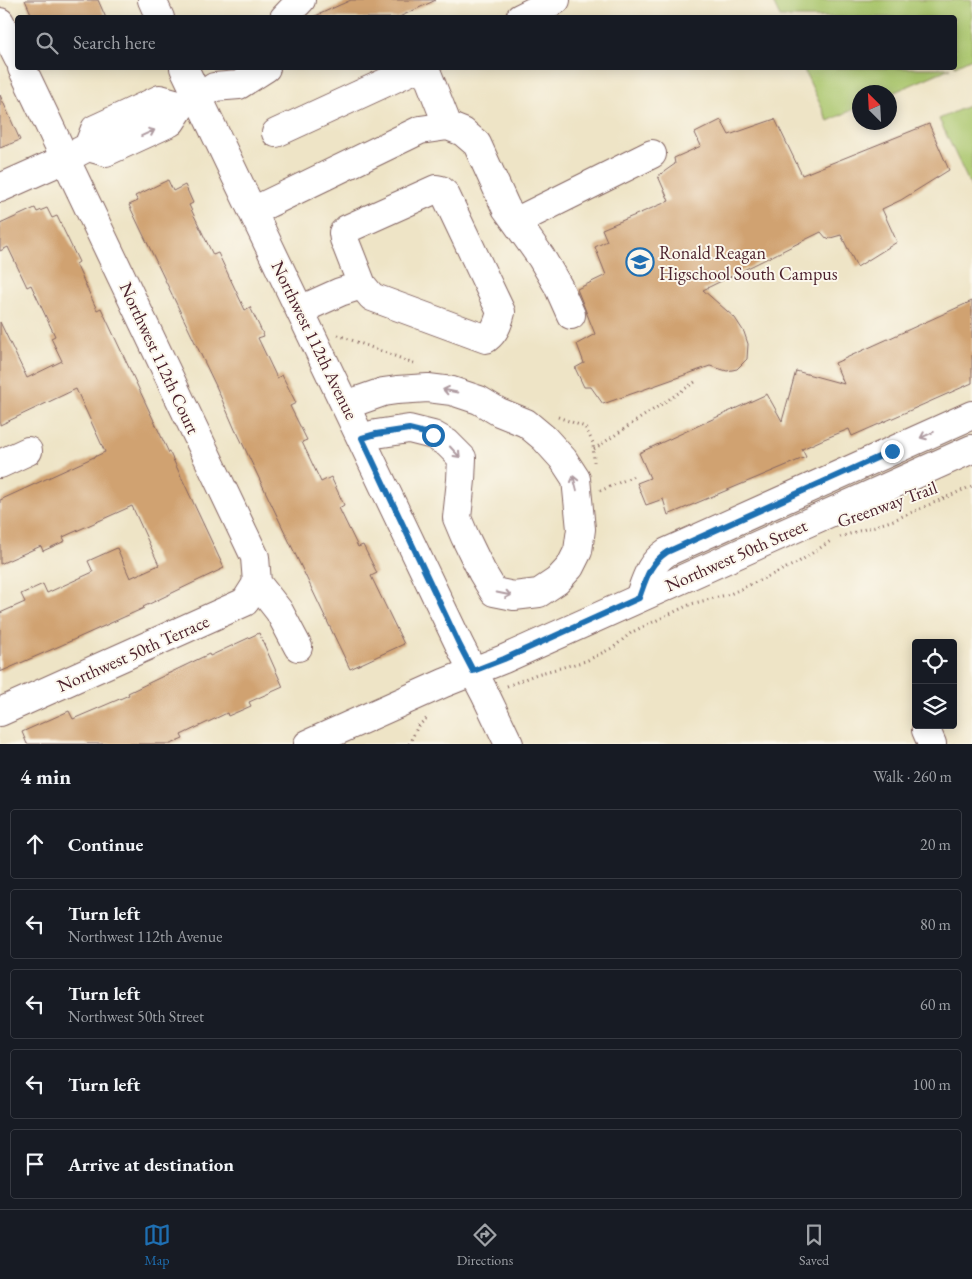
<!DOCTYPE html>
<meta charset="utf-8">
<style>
:root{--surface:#171b24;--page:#20242c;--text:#f1f3f6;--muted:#9ea1a6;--line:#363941;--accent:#1f6fb2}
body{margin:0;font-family:"EB Garamond",serif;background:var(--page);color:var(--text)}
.controls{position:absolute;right:15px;bottom:15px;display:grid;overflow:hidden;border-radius:5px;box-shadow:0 2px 12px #0003}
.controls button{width:45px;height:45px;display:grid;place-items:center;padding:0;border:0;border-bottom:1px solid var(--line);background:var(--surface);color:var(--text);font:25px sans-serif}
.compass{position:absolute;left:852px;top:85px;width:45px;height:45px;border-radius:50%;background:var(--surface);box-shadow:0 2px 12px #0003;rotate:336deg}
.stop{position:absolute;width:15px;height:15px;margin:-11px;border:4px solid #1f6fb2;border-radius:50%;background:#fff}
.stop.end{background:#1f6fb2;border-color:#fff;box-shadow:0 1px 5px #0008}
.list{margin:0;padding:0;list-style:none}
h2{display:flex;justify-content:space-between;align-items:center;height:65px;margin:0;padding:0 20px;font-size:21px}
h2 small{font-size:16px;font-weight:400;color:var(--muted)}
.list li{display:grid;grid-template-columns:32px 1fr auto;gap:15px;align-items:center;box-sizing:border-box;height:70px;margin:0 10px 10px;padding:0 10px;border:1px solid var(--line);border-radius:5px}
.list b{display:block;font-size:19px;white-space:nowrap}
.list p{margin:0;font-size:16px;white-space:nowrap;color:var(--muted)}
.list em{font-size:16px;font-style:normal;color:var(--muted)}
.icon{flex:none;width:28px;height:28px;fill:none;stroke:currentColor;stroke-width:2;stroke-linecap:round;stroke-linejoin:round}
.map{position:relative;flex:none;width:972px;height:744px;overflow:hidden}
.search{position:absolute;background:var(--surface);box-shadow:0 2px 12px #0003;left:15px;right:15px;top:15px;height:55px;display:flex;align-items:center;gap:12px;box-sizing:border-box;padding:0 18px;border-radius:5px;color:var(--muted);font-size:19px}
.sheet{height:465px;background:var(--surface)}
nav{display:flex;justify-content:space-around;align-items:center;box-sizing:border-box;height:70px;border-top:1px solid var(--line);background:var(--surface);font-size:14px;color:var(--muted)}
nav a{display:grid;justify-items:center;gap:2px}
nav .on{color:var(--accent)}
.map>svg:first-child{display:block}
</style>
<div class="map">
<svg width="972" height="744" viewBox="0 0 972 744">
<rect width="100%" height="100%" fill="#fbf7ec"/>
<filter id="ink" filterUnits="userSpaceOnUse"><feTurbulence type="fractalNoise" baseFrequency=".02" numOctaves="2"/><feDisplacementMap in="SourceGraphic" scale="10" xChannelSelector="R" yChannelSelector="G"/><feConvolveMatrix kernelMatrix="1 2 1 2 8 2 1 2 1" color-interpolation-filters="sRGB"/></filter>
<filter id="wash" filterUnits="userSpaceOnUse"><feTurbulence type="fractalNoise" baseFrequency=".0096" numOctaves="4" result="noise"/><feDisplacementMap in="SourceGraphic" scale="20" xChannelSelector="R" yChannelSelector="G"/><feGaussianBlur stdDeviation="1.12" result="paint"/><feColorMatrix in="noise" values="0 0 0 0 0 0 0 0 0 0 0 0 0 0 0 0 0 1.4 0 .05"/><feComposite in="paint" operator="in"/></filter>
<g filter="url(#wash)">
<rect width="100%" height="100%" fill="#eee4c6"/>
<g fill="#aac66d" stroke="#7a724c">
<polygon points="772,0 972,0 972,58 955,66 954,18 780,17"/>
<polygon points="803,68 950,68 890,94 890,92 860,92 859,107 828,121"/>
<polygon points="972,104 972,189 939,119"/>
</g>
<g id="blocks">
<g fill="#d0a271">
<polygon points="25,0 98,0 106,18 33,18"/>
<polygon points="351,0 436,0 397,18 311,18"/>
<polygon points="0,95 20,140 0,148"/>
<polygon points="775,119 802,175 929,124 949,170 901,200 882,209 897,242 857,267 841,235 827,239 821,232 703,290 735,318 744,332 748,344 747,359 737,369 727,371 710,366 603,404 591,387 584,387 575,368 584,363 577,344 595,334 577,289 606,275 595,247 607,241 602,229 669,201 658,176 675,164 674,158 701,146 695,133 721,120 729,135"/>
<polygon points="168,180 173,191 185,185 193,203 189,205 213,255 218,253 245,310 250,307 264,336 258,338 277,378 282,375 296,403 290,406 307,440 302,442 321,482 331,477 344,505 339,508 358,547 363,545 377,573 371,576 404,644 350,669 237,432 236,432 216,386 129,205 138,201 135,196"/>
<polygon points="35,208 37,212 47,208 52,218 57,216 79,262 76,264 97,310 101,308 169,453 170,453 224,568 143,607 144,608 62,645 0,672 0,613 25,602 21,594 43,584 47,593 93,572 88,561 117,548 130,578 159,565 132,506 63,537 65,541 43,551 41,546 0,564 0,500 105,452 76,389 0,425 0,322 27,378 62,361 51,338 55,336 31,285 27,287 8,247 0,251 0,224"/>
<polygon points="972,301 972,383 852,436 849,429 824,439 802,449 806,457 668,515 663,499 646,505 637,483 650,478 639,453 767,394 782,421 796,371 844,384 835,363"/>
<polygon points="259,633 283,687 249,702 251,706 228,716 227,713 181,735 183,739 171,744 27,744 22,732 69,711 73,719 129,695 128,693 209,654 210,656"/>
</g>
</g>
</g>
<g filter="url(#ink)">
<use href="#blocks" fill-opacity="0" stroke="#836461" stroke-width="1"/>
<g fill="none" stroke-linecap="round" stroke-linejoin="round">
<g stroke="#836461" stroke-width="30">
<g id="minor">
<polyline points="152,0 160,18"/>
<polyline points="284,18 301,0"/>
<polyline points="520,18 556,0"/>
<polyline points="0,22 18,58"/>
<polyline points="22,68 255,557 257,583 279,611 298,647"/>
<polyline points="184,68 460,646 485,694 509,744"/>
<polyline points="425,68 448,126"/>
<polyline points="276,133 417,68"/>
<polyline points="88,147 106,152 171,122 182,105 199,98 214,87 239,85 266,68"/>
<polyline points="0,188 65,159 88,147 95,129 160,99 182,105"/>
<polyline points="253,211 420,130 448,126 463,132 477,144 506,208 541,257 558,286 571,315"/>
<polyline points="517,221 652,154"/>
<path d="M300 310 340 292 362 285 344 239 343 233 347 229 436 189 441 190 445 194 501 312C498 324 495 332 486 339L372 297 362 285"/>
<polyline points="346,405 383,392 397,390 428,388 452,391 479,400 499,412 526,423 544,438 563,459 576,479 581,529 578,551 570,567 557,581 539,593 514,596 494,592 482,572 465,537 457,518 461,480 462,458 447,443 433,435 409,429 376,434 362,438"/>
<polyline points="0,464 28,451"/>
<path d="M639 598C646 579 649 564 667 552L972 415"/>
<polyline points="0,712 245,602 257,583"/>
<polyline points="926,730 932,744"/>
<polyline points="308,744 444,683 504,659 972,449"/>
</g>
</g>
<g stroke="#836461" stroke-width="3" stroke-dasharray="1 4" stroke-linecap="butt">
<polyline points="338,335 416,364"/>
<polyline points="558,417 585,427 593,443 594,462"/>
<polyline points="594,449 698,380"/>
<polyline points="600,491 634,476"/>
<polyline points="840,537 894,520 972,486"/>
<polyline points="507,686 537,674 586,661 614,647 632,632 691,604 730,594 797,563 832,540"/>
<polyline points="409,744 418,726 427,718"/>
</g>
<use href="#minor" stroke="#fff" stroke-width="28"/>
</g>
<defs><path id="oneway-shaft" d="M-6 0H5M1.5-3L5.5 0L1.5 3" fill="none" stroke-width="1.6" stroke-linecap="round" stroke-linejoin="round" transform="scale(1.25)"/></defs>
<g stroke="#ae9aa0">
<use href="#oneway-shaft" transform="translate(148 133) rotate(-24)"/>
<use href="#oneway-shaft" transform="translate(450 391) rotate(-168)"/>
<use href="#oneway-shaft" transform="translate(927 435) rotate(156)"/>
<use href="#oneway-shaft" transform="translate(455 452) rotate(47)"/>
<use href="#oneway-shaft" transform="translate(575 483) rotate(-104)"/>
<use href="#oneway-shaft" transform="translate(504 594) rotate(12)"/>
</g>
</g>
<g fill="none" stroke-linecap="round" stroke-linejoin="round" filter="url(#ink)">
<path stroke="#1f6fb2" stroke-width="6" d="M433 435 409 429 376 434 362 438 460 646 473 671 504 659 639 598C646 579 649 564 667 552L892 451"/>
</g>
<defs>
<g id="school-ring" transform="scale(1.4375)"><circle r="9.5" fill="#fbf7ec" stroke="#1f6fb2" stroke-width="1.5"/><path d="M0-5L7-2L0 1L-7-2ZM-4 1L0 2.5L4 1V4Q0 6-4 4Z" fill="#1f6fb2"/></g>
</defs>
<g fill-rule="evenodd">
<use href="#school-ring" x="640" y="262"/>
</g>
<g text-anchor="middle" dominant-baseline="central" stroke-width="4" stroke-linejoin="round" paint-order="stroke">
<g font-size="18" fill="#4a1f2b" stroke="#fbf7ec" text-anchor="start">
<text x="659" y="252">Ronald Reagan<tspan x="659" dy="21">Higschool South Campus</tspan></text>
</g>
<g font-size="18" fill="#4a1f2b" stroke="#fbf7ec">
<text transform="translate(315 340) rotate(64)">Northwest 112th Avenue</text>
<text transform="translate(160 358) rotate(65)">Northwest 112th Court</text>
<text transform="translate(887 504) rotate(-20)">Greenway Trail</text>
<text transform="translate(736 555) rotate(-24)">Northwest 50th Street</text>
<text transform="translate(133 653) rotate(-24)">Northwest 50th Terrace</text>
</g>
</g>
</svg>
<div class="controls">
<button><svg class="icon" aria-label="locate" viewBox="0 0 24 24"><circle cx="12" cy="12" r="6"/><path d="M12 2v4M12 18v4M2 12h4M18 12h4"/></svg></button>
<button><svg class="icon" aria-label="layers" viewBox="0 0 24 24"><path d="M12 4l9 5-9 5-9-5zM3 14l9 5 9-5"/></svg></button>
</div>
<svg class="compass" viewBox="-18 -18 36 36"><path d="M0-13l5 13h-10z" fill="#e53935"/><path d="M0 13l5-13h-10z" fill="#9ea1a6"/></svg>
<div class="stop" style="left:433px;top:435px"></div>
<div class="stop end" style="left:892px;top:451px"></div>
<div class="search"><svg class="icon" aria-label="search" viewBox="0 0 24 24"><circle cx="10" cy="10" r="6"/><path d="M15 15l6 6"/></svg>Search here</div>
</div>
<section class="sheet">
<h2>4 min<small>Walk · 260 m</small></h2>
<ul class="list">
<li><svg class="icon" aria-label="ahead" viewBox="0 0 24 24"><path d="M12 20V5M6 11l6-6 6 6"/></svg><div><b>Continue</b></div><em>20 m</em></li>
<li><svg class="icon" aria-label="left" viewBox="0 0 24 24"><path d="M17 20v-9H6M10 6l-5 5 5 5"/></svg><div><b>Turn left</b><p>Northwest 112th Avenue</p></div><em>80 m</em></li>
<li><svg class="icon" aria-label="left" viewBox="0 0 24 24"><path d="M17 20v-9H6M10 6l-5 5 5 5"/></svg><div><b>Turn left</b><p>Northwest 50th Street</p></div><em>60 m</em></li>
<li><svg class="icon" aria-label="left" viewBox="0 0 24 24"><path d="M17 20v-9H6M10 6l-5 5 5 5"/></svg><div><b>Turn left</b></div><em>100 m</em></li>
<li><svg class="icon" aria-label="arrive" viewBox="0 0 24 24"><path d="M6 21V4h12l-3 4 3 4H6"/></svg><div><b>Arrive at destination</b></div></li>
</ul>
</section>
<nav>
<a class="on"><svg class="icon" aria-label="map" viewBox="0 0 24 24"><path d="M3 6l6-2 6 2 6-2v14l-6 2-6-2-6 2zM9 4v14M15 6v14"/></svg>Map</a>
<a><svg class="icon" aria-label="directions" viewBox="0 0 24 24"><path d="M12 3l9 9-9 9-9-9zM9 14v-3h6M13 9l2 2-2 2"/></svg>Directions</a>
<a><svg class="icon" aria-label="saved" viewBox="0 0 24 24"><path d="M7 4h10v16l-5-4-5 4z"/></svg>Saved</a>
</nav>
